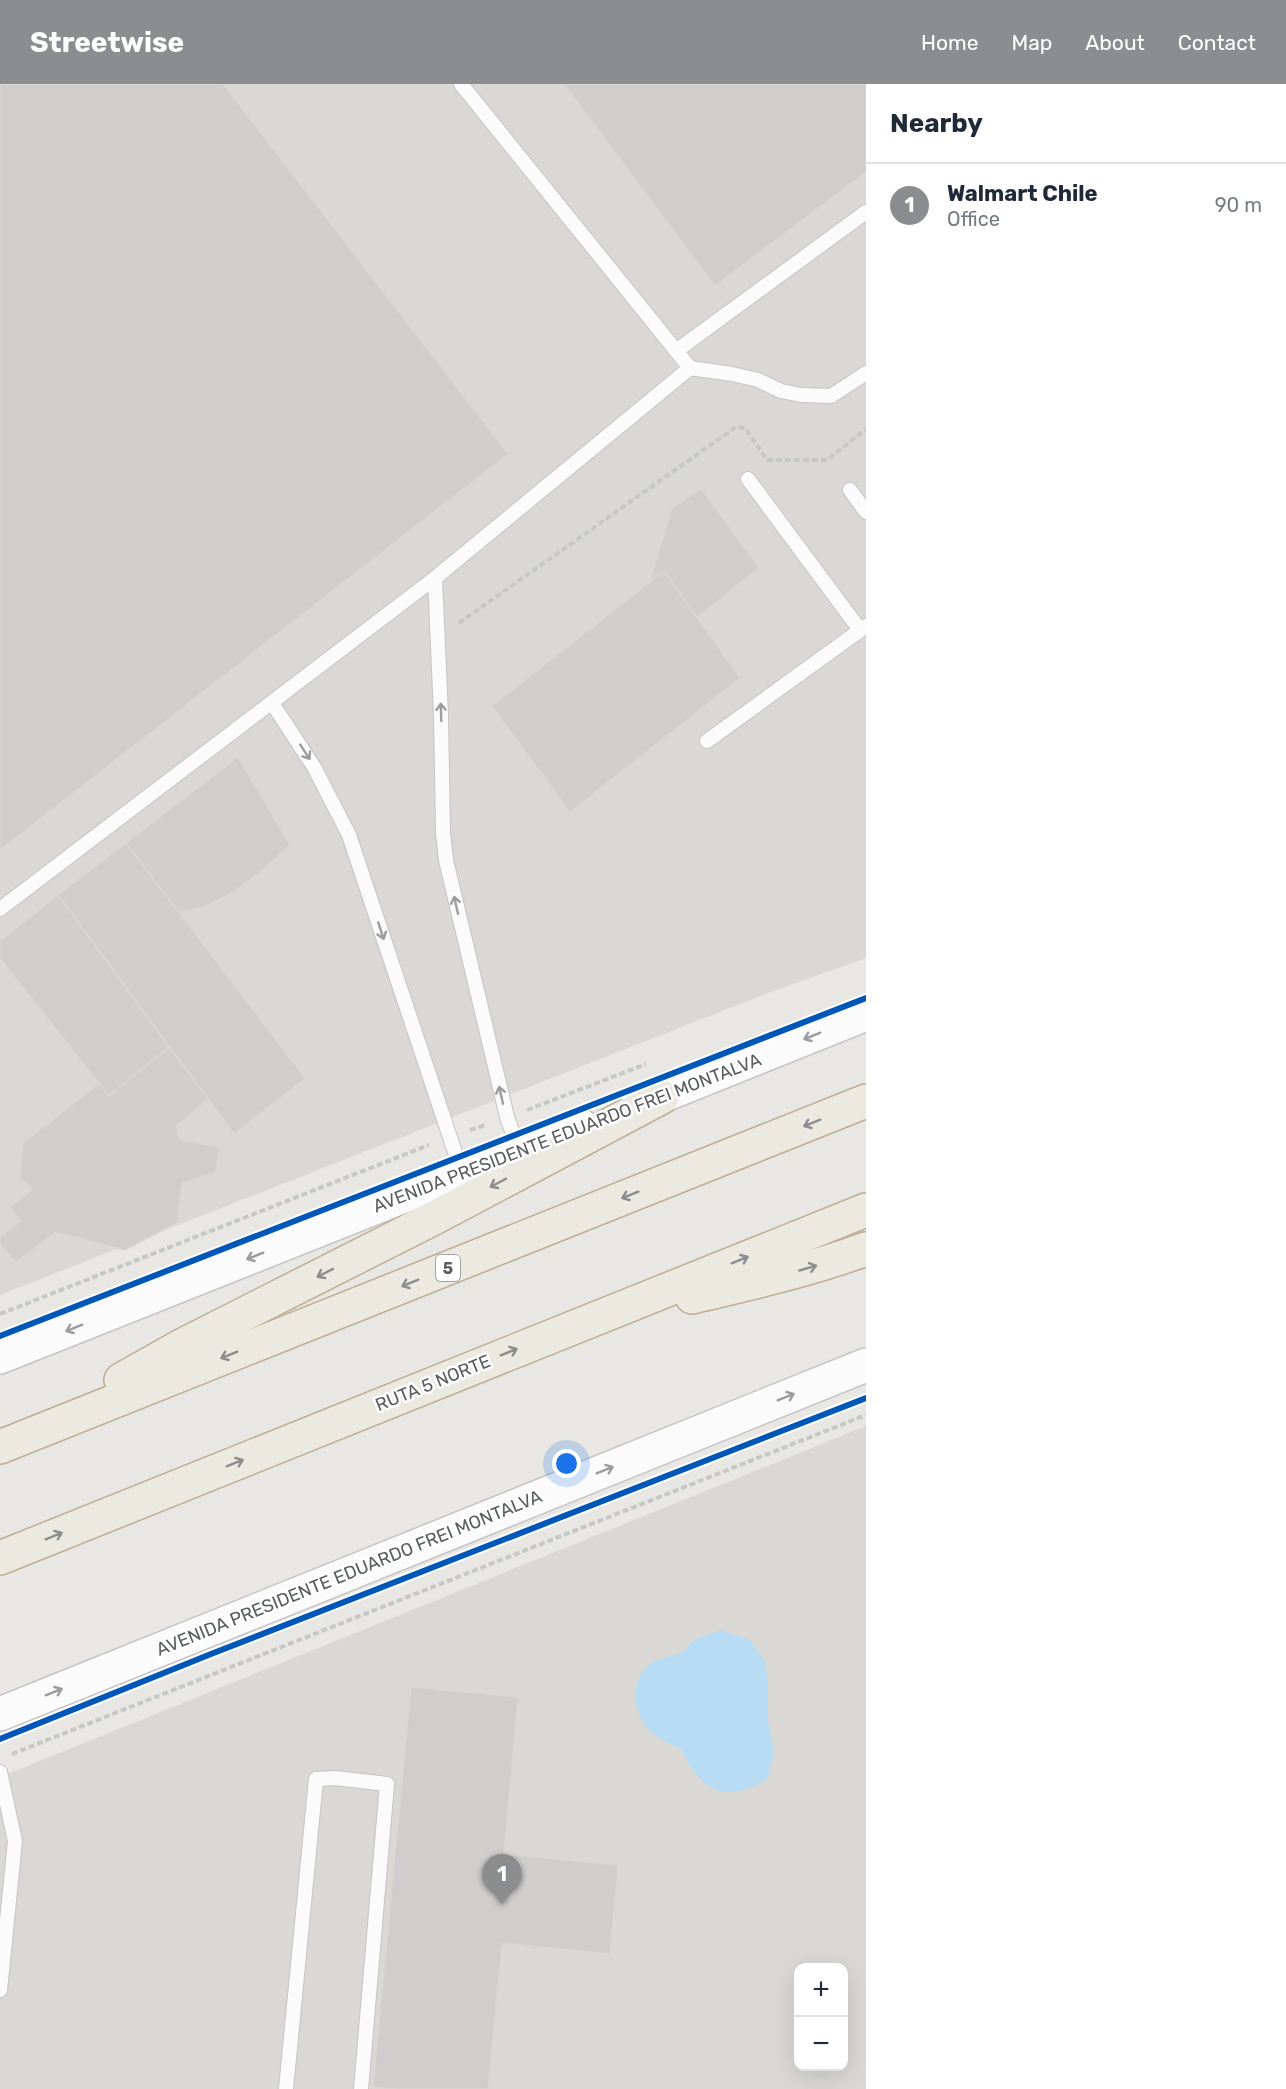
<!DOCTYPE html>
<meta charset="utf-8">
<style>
:root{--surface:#fff;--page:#f2f2f3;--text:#1f2937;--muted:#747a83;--line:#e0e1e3;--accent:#8b8d8e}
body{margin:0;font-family:Rubik,sans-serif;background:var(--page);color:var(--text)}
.controls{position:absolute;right:18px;bottom:18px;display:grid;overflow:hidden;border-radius:12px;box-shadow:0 6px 24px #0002}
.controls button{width:54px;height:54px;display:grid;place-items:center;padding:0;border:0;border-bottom:2px solid var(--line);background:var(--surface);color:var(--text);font:30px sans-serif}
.you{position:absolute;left:567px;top:1380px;width:21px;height:21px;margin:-15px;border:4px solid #fff;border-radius:50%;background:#1a73e8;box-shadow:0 0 0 9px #1a73e833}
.badge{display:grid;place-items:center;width:39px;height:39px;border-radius:50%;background:var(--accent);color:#fff;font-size:20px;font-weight:700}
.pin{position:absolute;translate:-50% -50px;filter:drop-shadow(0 2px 3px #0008)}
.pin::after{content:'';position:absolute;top:32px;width:21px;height:18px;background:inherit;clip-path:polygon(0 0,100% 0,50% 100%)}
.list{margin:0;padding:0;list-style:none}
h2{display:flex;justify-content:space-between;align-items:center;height:78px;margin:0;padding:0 24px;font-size:26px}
h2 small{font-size:20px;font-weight:400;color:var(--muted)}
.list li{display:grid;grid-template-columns:39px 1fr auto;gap:18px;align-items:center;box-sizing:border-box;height:84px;padding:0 24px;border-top:2px solid var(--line)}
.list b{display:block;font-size:22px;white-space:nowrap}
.list p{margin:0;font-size:20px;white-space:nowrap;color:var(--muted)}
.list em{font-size:20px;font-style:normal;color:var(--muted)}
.map{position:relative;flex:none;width:866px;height:2005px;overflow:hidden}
header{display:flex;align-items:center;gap:36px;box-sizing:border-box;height:84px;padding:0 30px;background:var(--accent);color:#fff}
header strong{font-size:28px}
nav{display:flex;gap:33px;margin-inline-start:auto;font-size:21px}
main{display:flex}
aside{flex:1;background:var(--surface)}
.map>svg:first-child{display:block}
</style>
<header>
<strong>Streetwise</strong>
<nav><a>Home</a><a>Map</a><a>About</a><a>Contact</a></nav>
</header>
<main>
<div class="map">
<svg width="866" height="2005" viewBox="0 0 866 2005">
<rect width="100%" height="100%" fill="#e8e7e3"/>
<g fill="#dad8d4" fill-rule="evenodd">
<polygon points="0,0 866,0 866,874 763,911 0,1211"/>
<path d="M866 1342V2005H0V1693ZM798 1884H844V1982H798Z"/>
</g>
<path fill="#b7dcf3" d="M721 1546 750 1556 765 1577 768 1600V1637L774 1668 768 1694C725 1722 701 1707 681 1665 670 1660 658 1655 649 1646 632 1628 629 1596 650 1580 660 1573 671 1573 681 1569 684 1567 687 1562 691 1559 700 1552 710 1550 721 1546Z"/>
<g fill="#cfcecc" stroke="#d8d6d2" stroke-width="1.5">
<polygon points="0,0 223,0 508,370 0,766"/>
<polygon points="564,0 866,0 866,88 715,202"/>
<polygon points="701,405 759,484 697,533 664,487 650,498 672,424"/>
<polygon points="664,487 740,594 570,728 492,622"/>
<polygon points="238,673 290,761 259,789 233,808 203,823 179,828 126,759"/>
<polygon points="126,759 305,994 234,1050 58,811"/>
<polygon points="58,811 169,963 109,1012 0,874 0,857"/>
<polygon points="169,963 208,1015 176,1042 180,1056 219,1063 216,1088 182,1099 177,1139 125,1166 56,1148 16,1178 0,1160 0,1153 21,1137 10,1123 33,1105 20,1094 23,1059 99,1000 109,1012"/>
<polygon points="411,1603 518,1613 504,1770 618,1781 610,1870 502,1859 488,2005 394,2005 373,2003"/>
</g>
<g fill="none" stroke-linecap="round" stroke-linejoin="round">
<g stroke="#c5c5c5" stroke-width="16">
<g id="service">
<polyline points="461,0 690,284 732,290 758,296 781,307 801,311 831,312 866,289"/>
<polyline points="676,267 866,128"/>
<polyline points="748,395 860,546"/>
<polyline points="850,406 866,428"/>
<polyline points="435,494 441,630 443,749 446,776 507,1033 519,1067"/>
<polyline points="272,619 314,683 349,751 462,1089"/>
<polyline points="707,657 866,542"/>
<polyline points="0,825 435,494 690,284"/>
<polyline points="0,1688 15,1757 0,1906"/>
<polyline points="286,2005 316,1695 335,1694 387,1700 361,2005"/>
</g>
</g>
<g stroke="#c5c5c5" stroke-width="36">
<g id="secondary">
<polyline points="637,1022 866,930"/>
<polyline points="0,1273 462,1089 583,1043"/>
<polyline points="0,1630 866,1281"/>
</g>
</g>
<g stroke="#beae93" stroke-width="36">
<g id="motorway">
<path d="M692 1213C751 1199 809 1186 866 1165"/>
<polyline points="121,1296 185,1260 436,1133 662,1013"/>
<polyline points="0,1363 866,1017"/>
<polyline points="0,1474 866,1126"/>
</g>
</g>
<g stroke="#c4c9c5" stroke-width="4" stroke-dasharray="6 3" stroke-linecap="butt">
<polyline points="459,539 736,343 745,344 767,376 827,376 866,345"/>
<polyline points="527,1026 646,980"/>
<polyline points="470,1046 486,1041"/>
<polyline points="0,1230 429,1061"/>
<polyline points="12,1670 866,1331"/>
</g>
<use href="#service" stroke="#fcfbfb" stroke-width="14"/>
<use href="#secondary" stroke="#fcfbfb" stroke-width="33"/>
<use href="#motorway" stroke="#ece9e0" stroke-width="33"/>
<g stroke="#fff" stroke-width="10">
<g id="cycleway">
<polyline points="0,1252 866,914"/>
<polyline points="0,1655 211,1570 866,1314"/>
</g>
</g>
<use href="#cycleway" stroke="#0057b8" stroke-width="6"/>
</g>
<defs><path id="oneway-shaft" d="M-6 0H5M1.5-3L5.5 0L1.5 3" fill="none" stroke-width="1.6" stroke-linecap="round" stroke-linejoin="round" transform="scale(1.5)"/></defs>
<g stroke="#9a9c9e">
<use href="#oneway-shaft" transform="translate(441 628) rotate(-92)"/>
<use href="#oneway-shaft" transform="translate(305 668) rotate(57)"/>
<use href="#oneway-shaft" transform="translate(456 821) rotate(-103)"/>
<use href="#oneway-shaft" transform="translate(381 847) rotate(72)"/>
<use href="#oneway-shaft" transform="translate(812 952) rotate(158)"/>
<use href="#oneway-shaft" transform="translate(501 1011) rotate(-103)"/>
<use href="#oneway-shaft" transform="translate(255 1172) rotate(158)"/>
<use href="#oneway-shaft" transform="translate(74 1244) rotate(158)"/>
<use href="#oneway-shaft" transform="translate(786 1313) rotate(-22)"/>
<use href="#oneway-shaft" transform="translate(605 1386) rotate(-22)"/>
<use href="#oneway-shaft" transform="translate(54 1608) rotate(-22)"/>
</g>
<g stroke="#8c8e8d">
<use href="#oneway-shaft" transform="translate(812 1039) rotate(158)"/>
<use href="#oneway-shaft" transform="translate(498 1099) rotate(152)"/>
<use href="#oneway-shaft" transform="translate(630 1111) rotate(158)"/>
<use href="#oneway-shaft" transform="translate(740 1176) rotate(-22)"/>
<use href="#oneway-shaft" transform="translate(808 1184) rotate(-16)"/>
<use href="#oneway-shaft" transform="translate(325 1189) rotate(153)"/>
<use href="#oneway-shaft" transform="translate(410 1199) rotate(158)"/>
<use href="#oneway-shaft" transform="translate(509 1268) rotate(-22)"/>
<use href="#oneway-shaft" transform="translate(229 1271) rotate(158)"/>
<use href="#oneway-shaft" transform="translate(235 1379) rotate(-22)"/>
<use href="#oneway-shaft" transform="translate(54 1452) rotate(-22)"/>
</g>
<g text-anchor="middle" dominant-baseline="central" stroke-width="5" stroke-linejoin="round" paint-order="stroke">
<rect fill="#fff" stroke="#8b8e90" stroke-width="1.5" x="436" y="1171" width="24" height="26" rx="4.5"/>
<g font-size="16" font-weight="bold" fill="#595d60">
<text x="448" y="1184">5</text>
</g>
<g font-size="18" fill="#595d60" stroke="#fff">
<text transform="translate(567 1049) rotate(-21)">AVENIDA PRESIDENTE EDUARDO FREI MONTALVA</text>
<text transform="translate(433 1299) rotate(-22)">RUTA 5 NORTE</text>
<text transform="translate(349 1489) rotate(-22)">AVENIDA PRESIDENTE EDUARDO FREI MONTALVA</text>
</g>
</g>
</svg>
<div class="controls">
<button>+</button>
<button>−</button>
</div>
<div class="you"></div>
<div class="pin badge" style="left:502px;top:1820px">1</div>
</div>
<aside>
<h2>Nearby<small></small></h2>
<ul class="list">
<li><span class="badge">1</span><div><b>Walmart Chile</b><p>Office</p></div><em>90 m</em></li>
</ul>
</aside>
</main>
